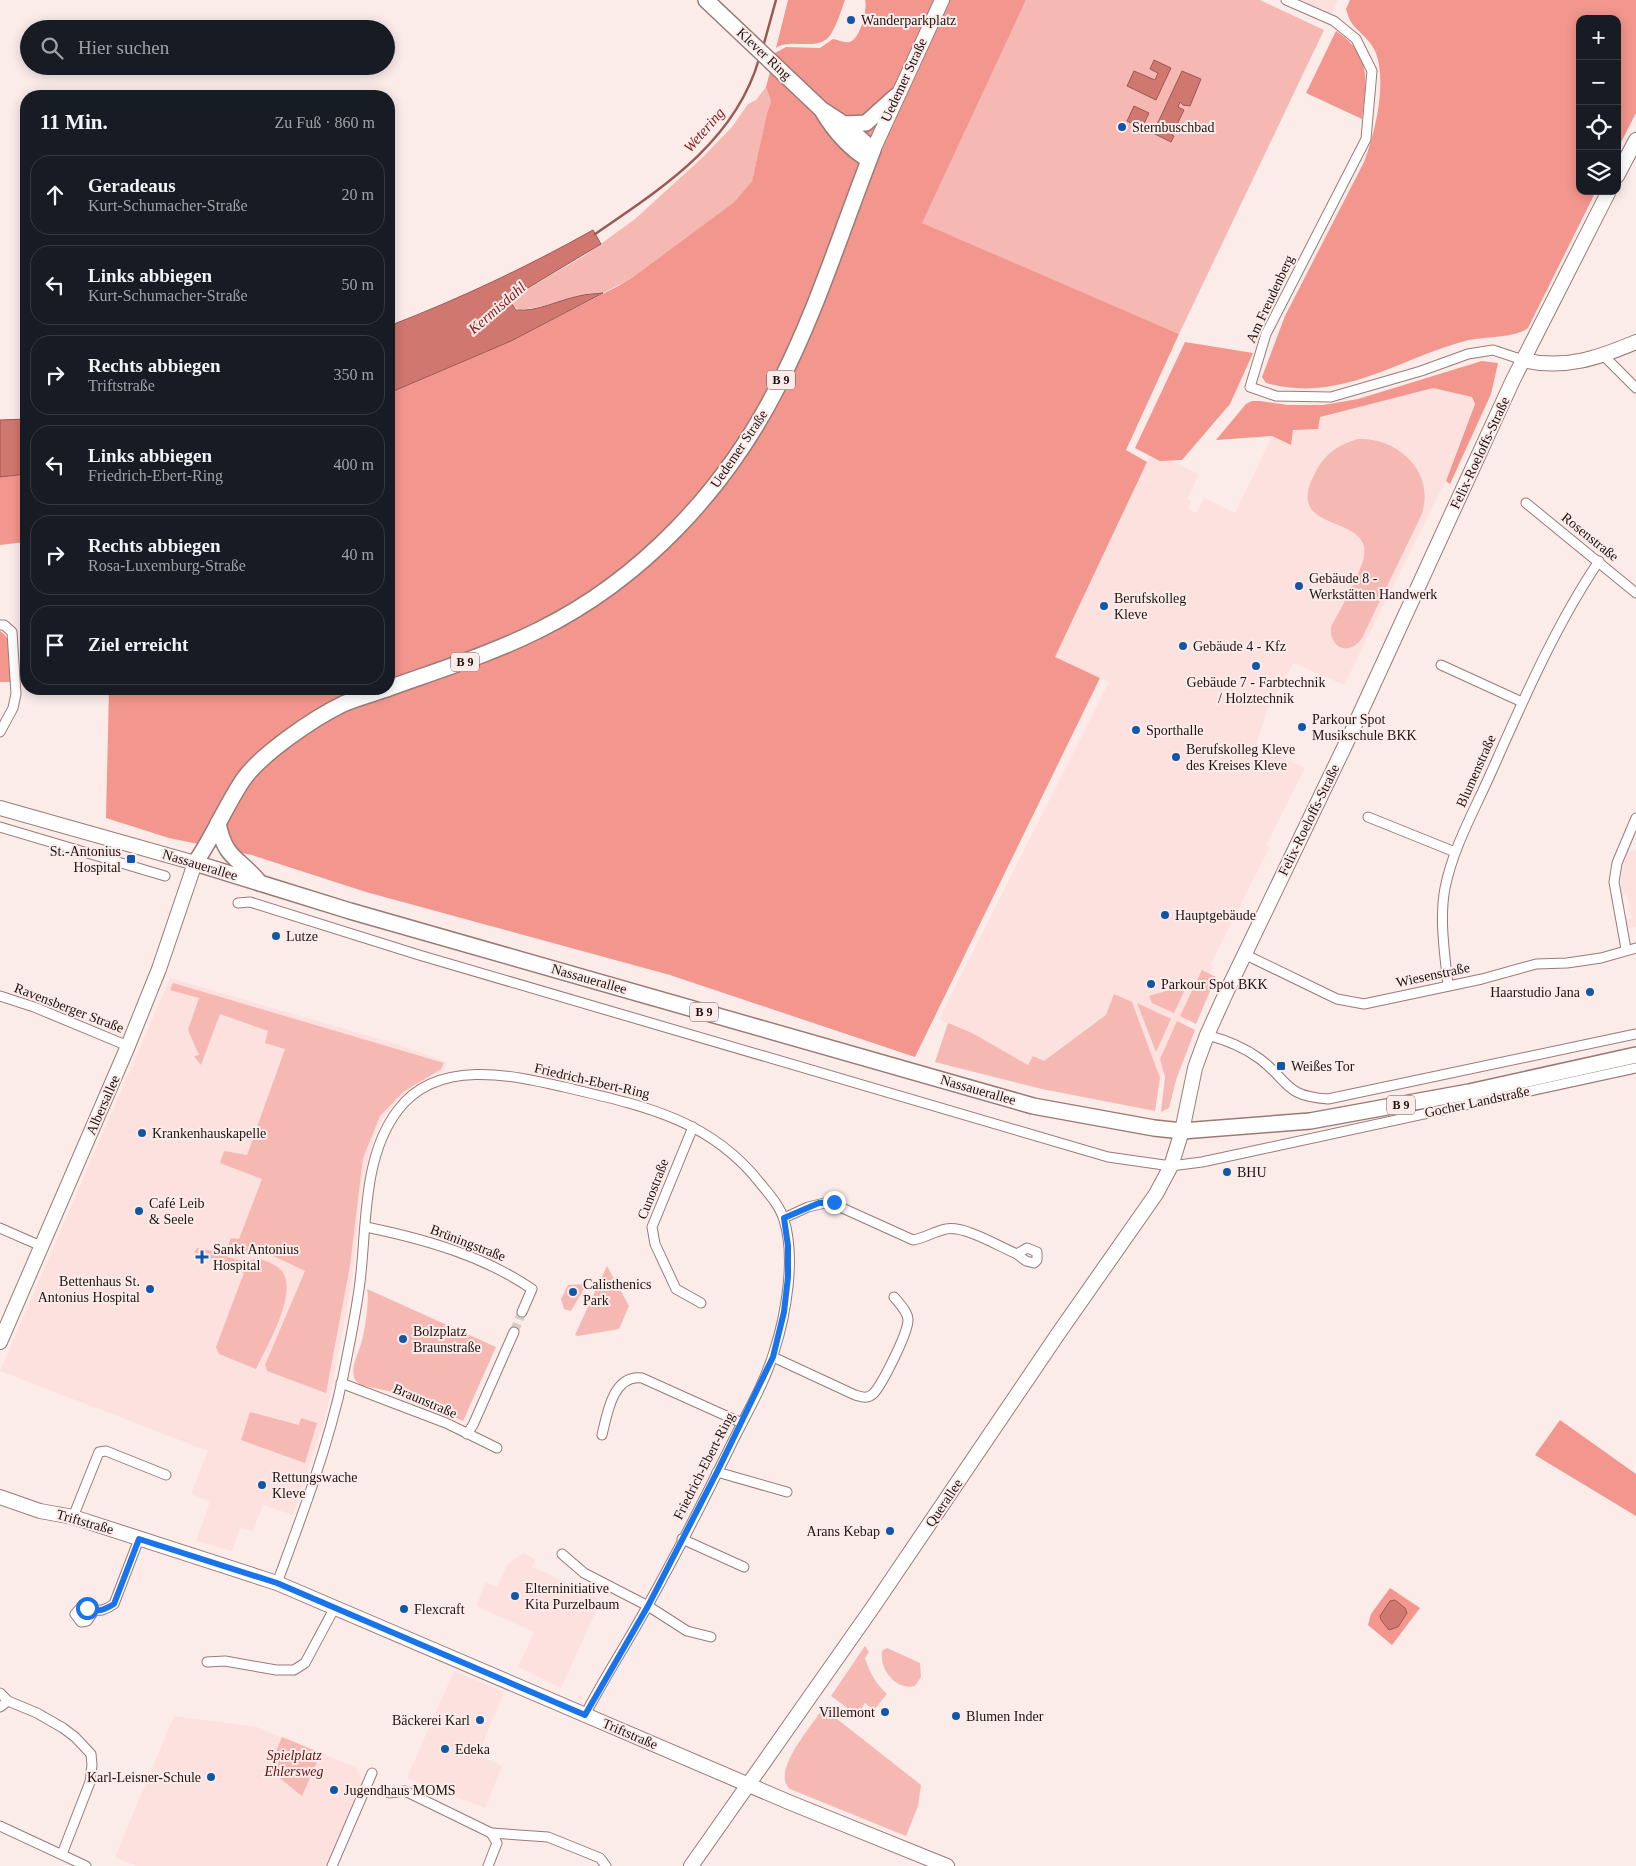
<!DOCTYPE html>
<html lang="de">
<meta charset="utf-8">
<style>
:root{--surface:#171b24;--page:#20242c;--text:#f1f3f6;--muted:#9ea1a6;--line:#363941}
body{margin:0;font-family:Georgia,serif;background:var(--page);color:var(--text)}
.controls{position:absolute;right:15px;top:15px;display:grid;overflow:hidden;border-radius:10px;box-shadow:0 2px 12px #0003}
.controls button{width:45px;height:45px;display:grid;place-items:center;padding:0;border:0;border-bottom:1px solid var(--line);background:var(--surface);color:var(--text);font:25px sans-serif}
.stop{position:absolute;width:15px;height:15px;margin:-11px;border:4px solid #1a73e8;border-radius:50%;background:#fff}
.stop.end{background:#1a73e8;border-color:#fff;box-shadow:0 1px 5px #0008}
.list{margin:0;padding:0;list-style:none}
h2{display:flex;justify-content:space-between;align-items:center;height:65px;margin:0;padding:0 20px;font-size:21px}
h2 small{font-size:16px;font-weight:400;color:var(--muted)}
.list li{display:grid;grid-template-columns:32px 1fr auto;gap:15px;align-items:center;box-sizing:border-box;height:80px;margin:0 10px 10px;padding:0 10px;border:1px solid var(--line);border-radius:20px}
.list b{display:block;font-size:19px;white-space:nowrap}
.list p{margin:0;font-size:16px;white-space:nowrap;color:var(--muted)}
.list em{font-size:16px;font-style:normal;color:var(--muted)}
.icon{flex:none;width:28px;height:28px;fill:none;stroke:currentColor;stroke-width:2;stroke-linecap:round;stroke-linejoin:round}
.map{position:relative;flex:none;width:1636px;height:1866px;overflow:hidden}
.search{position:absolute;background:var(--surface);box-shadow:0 2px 12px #0003;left:20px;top:20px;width:375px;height:55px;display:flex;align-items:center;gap:12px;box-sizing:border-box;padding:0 18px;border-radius:28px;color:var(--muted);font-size:19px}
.panel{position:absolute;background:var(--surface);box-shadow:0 2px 12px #0003;left:20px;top:90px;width:375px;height:605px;border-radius:20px}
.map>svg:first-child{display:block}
</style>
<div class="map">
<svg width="1636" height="1866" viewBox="0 0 1636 1866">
<rect width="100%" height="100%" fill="#fbecea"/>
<g fill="#fde1de">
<polygon points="1295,0 1338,0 1330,17"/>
<polygon points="1432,388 1472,397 1474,404 1446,480 1344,685 1294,663 1268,708 1256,745 1305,768 1266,845 1270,847 1210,965 1213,967 1149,1105 1027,1064 939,1019 1109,682 1055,657 1152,452 1199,474 1187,499 1191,501 1188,509 1196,513 1204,498 1235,513 1272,436 1293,429 1318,429 1319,416"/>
<polygon points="1634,850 1636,851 1636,927 1627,928 1625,920 1632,918 1627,895 1621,896 1621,871 1626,852"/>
<polygon points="170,978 400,1045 447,1062 443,1072 433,1075 398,1099 383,1118 374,1136 362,1183 352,1282 331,1392 322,1428 293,1515 263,1505 253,1531 240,1528 232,1551 196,1541 210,1502 191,1494 208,1451 0,1371"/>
<polygon points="523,1553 535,1559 532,1568 538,1569 601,1600 561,1688 518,1667 534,1632 476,1606 486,1582 497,1587 507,1565"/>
<polygon points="454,1671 504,1692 478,1755 502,1766 485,1808 407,1778"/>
<polygon points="174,1716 257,1727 357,1768 364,1785 326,1866 136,1866 115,1857"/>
</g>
<g fill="#f5b8b2">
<polygon points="1026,0 1260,0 1324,30 1179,334 921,223"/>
<polygon points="766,87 771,102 767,113 752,181 734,202 633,277 603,293 578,296 544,306 520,310 513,306 511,298 584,256 635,219 702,158 732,127 748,104 756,100"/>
<path d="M1358 439C1399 437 1437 474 1421 516L1362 638C1349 657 1329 648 1331 627 1339 611 1369 562 1364 546 1355 515 1285 530 1315 473 1325 454 1337 445 1358 439Z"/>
<polygon points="1202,970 1216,977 1196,1024 1180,1016"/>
<polygon points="173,983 444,1063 441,1069 403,1092 380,1116 363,1158 350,1266 326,1393 267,1371 265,1365 305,1271 263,1251 243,1254 227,1249 231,1238 239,1239 262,1179 220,1163 224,1151 247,1155 285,1049 265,1043 268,1031 220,1014 201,1065 194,1056 199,1055 188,1030 199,998 170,990"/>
<polygon points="1187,985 1174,1013 1152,1003 1149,996"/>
<polygon points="1114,994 1132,1002 1160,1078 1155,1111 1042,1089 935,1062 948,1023 972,1033 1028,1065 1033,1056 1044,1061 1106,1015"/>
<polygon points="1137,1003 1171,1019 1156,1052"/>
<polygon points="1177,1021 1195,1030 1176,1080 1169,1108 1161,1112 1165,1077 1160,1059"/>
<path d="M197 1248C212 1249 226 1257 241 1261 246 1263 251 1259 256 1259 261 1259 270 1262 274 1265 307 1280 266 1347 256 1369L219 1354 216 1347 244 1273 194 1252Z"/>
<polygon points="607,1266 629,1306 619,1329 578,1336 575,1335"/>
<polygon points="587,1284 571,1311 564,1309 561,1299 568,1285"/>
<path d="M367 1289 496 1347 463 1421 397 1393 361 1385 355 1380C351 1368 355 1360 359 1350 364 1339 370 1300 367 1289Z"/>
<polygon points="250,1412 299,1425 301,1418 317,1423 305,1463 241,1440"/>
<path d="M865 1646 869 1652 865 1658C870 1673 875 1683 887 1694L874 1710 865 1703 857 1715 831 1696Z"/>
<path d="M887 1648 920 1663 921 1677 915 1686C896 1691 879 1669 882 1651Z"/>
<path d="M823 1708 921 1785 918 1806 906 1836 790 1789C770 1772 812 1726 823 1708Z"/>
<polygon points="282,1737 321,1753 302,1796 276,1775 268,1772"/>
</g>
<g fill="#f3968e">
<path d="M788 0H845C841 11 837 24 831 34 819 53 792 37 776 48Z"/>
<path d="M865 0H1026L922 223 1179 334 1126 450 1147 462 1055 657 1100 678 915 1057 670 975 366 892 252 855 169 838 106 818 109 689H389V393L511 341 618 286 633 277 734 202 752 181 767 113 771 102 766 87 775 53 786 47 820 48 833 39C838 40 845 43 849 42 860 41 868 8 865 0Z"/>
<path d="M1350 0H1636V113L1617 150V19H1580V191H1596L1528 328C1513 339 1485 336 1465 341 1398 359 1339 404 1266 383L1262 377 1285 316 1364 162C1375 133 1387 84 1376 53 1371 41 1362 35 1354 26 1350 22 1348 15 1346 9Z"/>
<path d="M1336 31C1372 55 1367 80 1362 119L1306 93Z"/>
<polygon points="1185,342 1253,353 1230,404 1182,460 1160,461 1135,448"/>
<polygon points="1482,361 1498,363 1491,394 1450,484 1446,481 1475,404 1472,397 1433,388 1320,417 1318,429 1293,430 1291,445 1272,436 1216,440 1246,404 1252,401 1260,401 1288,405 1323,405 1358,399"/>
<polygon points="26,474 26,542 0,545 0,477"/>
<path d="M0 631C15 639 10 667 11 682H0Z"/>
<polygon points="1560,1420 1636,1474 1636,1516 1535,1455"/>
<polygon points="1390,1588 1420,1608 1392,1645 1368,1625 1371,1614"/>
</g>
<g fill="#d07770" stroke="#9b5954">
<polygon points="1154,60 1171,68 1156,100 1127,86 1134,71 1155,80 1158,73 1150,69"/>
<polygon points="1182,71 1201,79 1190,106 1183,105 1180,102 1178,107 1184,110 1172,135 1174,136 1171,142 1153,133"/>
<polygon points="1134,106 1149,113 1142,128 1127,121"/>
<path d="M593 230 601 244 511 298V303L516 310C537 312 559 300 579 296 586 294 595 294 603 293L511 341 389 393V326C459 299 527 267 593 230Z"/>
<polygon points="26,419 26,474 0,477 0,420"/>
<polygon points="1395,1600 1405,1608 1407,1613 1398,1627 1389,1630 1381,1620 1380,1616 1390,1601"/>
</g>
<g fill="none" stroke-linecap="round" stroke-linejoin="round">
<g stroke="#9b5954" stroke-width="2.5">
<polyline points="763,47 776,0"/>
<path d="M595 234C662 188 735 142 759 59"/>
</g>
<polyline stroke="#dacbca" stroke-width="9" stroke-dasharray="9 4.5" stroke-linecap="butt" points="514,1332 522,1312"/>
<g stroke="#9b7a76" stroke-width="11">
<g id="street">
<polyline points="1286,0 1334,21 1356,39 1372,71 1366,139 1266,334 1250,387 1276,396 1331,397 1421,371 1468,354 1493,350 1523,360"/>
<polyline points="1604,356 1636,388"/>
<polyline points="1526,503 1636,593"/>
<polyline points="0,625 4,625 12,632 16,694 13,708 0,732"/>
<polyline points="1441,665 1522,702"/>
<polyline points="1368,817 1455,852"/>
<polyline points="0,827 165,876"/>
<polyline points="238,903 250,902 419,955 1108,1157 1171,1166 1202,1162 1636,1068"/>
<polyline points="1626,949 1614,882 1617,863 1636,818"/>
<polyline points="1244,954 1337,999 1364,1004 1482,979 1536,964 1567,963 1601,958 1636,948"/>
<path d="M1448 986C1445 954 1439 920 1445 888 1453 848 1474 811 1490 775 1522 703 1555 626 1599 561"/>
<polyline points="0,996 34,1007 128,1046"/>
<path d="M1207 1035C1226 1040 1244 1047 1260 1059 1290 1082 1284 1096 1328 1099L1636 1034"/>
<polyline points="693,1127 652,1227 655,1244 676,1289 701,1303"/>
<path d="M784 1218 808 1207 829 1202 913 1240C925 1238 935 1231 946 1229 964 1225 1000 1247 1017 1254"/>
<path d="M366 1227C424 1239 482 1255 532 1289L522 1312"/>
<polyline points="0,1228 41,1246"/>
<polygon points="1027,1248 1037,1252 1037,1260 1034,1263 1026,1261 1017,1254"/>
<path d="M773 1357 855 1395C862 1397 867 1399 873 1394 882 1385 908 1333 908 1320 908 1312 899 1303 894 1297"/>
<polyline points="341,1383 446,1423 497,1448"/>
<polyline points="467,1434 473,1425 514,1332"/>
<path d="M602 1435C607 1414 613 1374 642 1378L742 1423"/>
<polyline points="717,1472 787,1492"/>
<polyline points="73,1517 99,1452 106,1451 166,1475"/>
<polyline points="682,1539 744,1567"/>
<polyline points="562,1554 584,1573 648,1606 687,1631 711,1637"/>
<path d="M277 1583C302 1516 328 1447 343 1377 349 1346 356 1314 360 1282 367 1226 362 1157 398 1110 437 1058 511 1075 564 1087 640 1105 709 1118 760 1183 769 1194 780 1206 784 1220 796 1258 786 1315 774 1352 764 1385 745 1416 730 1447 704 1500 677 1553 648 1605 628 1642 604 1678 585 1715"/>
<path d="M94 1611 87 1621 81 1622 75 1614 82 1606C97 1610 99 1614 114 1604L139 1539"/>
<polyline points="207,1662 225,1661 276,1670 294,1670 305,1663 335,1607"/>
<polyline points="0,1693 8,1701 37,1713 63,1728 75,1737 91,1754 92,1765 90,1782 62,1854"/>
<polyline points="0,1707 8,1701"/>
<polyline points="389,1793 405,1791 491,1833"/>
<polyline points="0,1826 86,1866"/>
<polyline points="332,1866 372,1773"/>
<polyline points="488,1866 497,1843 491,1833 548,1837 600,1858 606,1866"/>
</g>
</g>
<g stroke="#9b7a76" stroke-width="16">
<g id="secondary">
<polyline points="873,150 942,0"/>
<polyline points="1617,176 1636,140"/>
<path d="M1523 360C1564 370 1598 358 1636 342"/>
<polyline points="0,808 195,863 159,969 128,1046 0,1342"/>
<polyline points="0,1497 40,1511 73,1517 277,1583 791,1803 947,1866"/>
<polyline points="691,1866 873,1607 1058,1334 1156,1194 1171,1166 1182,1131 1195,1068 1207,1035 1226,993 1353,729 1513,380 1609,191"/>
</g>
</g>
<g stroke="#9b7a76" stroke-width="18">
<g id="primary">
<path d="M823 112C835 132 849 148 869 160"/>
<polyline points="844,124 866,123 896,96"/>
<path d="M389 688C439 670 491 654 539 630 642 579 725 490 777 388 816 313 842 229 873 150L844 124 821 109 706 0"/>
<path d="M387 689C372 694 357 698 343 704 314 718 261 754 243 780 225 807 213 837 195 863L350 911 1033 1106 1154 1128 1182 1131 1310 1121 1469 1092 1636 1055"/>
<path d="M218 823C225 860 239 857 260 883"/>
</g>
</g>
<use href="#street" stroke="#fff" stroke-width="9"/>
<use href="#secondary" stroke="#fff" stroke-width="14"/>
<use href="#primary" stroke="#fff" stroke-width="15"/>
</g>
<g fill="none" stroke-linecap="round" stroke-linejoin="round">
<path stroke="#1a73e8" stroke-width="6" d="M87 1608C97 1613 104 1610 114 1604L139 1539 277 1583 585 1715 648 1606 717 1472 773 1357 784 1312 788 1277V1246L784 1218 819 1203 834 1202"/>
</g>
<g fill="#1257a6" stroke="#fbecea" stroke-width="2">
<circle cx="851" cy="20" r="5"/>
<circle cx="1122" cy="127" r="5"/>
<circle cx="1299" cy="586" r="5"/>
<circle cx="1104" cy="606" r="5"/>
<circle cx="1183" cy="646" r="5"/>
<circle cx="1256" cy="666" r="5"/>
<circle cx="1302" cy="727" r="5"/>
<circle cx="1136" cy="730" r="5"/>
<circle cx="1176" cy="757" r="5"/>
<rect x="126" y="854" width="10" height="10" rx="2.5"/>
<circle cx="1165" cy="915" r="5"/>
<circle cx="276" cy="936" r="5"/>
<circle cx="1151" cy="984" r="5"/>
<circle cx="1590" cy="992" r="5"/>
<rect x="1276" y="1061" width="10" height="10" rx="2.5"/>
<circle cx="142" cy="1133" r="5"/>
<circle cx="1227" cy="1172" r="5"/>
<circle cx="139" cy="1211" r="5"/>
<path d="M199.5 1249.5h5v5h5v5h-5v5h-5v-5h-5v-5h5z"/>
<circle cx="150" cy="1289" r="5"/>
<circle cx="573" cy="1292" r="5"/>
<circle cx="403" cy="1339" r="5"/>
<circle cx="262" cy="1485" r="5"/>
<circle cx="890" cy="1531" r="5"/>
<circle cx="515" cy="1596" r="5"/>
<circle cx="404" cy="1609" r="5"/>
<circle cx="885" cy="1712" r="5"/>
<circle cx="956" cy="1716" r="5"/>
<circle cx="480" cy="1720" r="5"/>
<circle cx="445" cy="1749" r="5"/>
<circle cx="211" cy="1777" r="5"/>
<circle cx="334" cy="1790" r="5"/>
</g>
<g text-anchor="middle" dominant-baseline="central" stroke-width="4" stroke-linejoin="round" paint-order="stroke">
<g fill="#fbecea" stroke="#615453" stroke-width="1">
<rect x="767" y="370.5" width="28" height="19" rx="4"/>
<rect x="451" y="652.5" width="28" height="19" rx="4"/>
<rect x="690" y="1002.5" width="28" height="19" rx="4"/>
<rect x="1387" y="1095.5" width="28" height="19" rx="4"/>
</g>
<g font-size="12" font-weight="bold" fill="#1f1312">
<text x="781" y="380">B 9</text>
<text x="465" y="662">B 9</text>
<text x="704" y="1012">B 9</text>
<text x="1401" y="1105">B 9</text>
</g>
<g font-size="14" fill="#1f1312" stroke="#fbecea" text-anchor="start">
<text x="861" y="20">Wanderparkplatz</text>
<text x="1132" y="127">Sternbuschbad</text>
<text x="1309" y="578">Gebäude 8 -<tspan x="1309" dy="16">Werkstätten Handwerk</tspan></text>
<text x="1114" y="598">Berufskolleg<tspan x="1114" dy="16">Kleve</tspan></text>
<text x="1193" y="646">Gebäude 4 - Kfz</text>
<text x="1256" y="682" text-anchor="middle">Gebäude 7 - Farbtechnik<tspan x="1256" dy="16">/ Holztechnik</tspan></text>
<text x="1312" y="719">Parkour Spot<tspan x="1312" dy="16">Musikschule BKK</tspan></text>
<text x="1146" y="730">Sporthalle</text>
<text x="1186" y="749">Berufskolleg Kleve<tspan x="1186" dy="16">des Kreises Kleve</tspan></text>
<text x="121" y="851" text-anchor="end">St.-Antonius<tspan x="121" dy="16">Hospital</tspan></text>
<text x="1175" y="915">Hauptgebäude</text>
<text x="286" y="936">Lutze</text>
<text x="1161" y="984">Parkour Spot BKK</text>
<text x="1580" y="992" text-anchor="end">Haarstudio Jana</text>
<text x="1291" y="1066">Weißes Tor</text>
<text x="152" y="1133">Krankenhauskapelle</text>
<text x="1237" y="1172">BHU</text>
<text x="149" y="1203">Café Leib<tspan x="149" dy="16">&amp; Seele</tspan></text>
<text x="213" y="1249">Sankt Antonius<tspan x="213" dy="16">Hospital</tspan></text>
<text x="140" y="1281" text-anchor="end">Bettenhaus St.<tspan x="140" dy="16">Antonius Hospital</tspan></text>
<text x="583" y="1284">Calisthenics<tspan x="583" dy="16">Park</tspan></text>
<text x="413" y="1331">Bolzplatz<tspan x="413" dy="16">Braunstraße</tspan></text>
<text x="272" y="1477">Rettungswache<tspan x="272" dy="16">Kleve</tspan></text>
<text x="880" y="1531" text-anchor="end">Arans Kebap</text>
<text x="525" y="1588">Elterninitiative<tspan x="525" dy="16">Kita Purzelbaum</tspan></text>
<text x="414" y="1609">Flexcraft</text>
<text x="875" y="1712" text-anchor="end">Villemont</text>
<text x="966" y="1716">Blumen Inder</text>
<text x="470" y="1720" text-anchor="end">Bäckerei Karl</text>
<text x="455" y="1749">Edeka</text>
<text x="201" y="1777" text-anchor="end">Karl-Leisner-Schule</text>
<text x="344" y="1790">Jugendhaus MOMS</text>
</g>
<g font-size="14" fill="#1f1312" stroke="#fbecea">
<text transform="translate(764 54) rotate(43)">Klever Ring</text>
<text transform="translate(904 80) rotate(-65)">Uedemer Straße</text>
<text transform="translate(1270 299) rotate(-65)">Am Freudenberg</text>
<text transform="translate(739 449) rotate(-56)">Uedemer Straße</text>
<text transform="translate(1480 453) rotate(-65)">Felix-Roeloffs-Straße</text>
<text transform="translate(1590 537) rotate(39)">Rosenstraße</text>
<text transform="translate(1476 771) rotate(-66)">Blumenstraße</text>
<text transform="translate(1309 820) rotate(-64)">Felix-Roeloffs-Straße</text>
<text transform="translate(200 865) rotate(17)">Nassauerallee</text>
<text transform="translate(1433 975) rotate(-12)">Wiesenstraße</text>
<text transform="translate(589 979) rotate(16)">Nassauerallee</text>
<text transform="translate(69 1008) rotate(21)">Ravensberger Straße</text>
<text transform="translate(592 1081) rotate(13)">Friedrich-Ebert-Ring</text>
<text transform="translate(978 1090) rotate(16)">Nassauerallee</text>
<text transform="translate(1477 1102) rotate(-12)">Gocher Landstraße</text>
<text transform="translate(103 1105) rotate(-66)">Albersallee</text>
<text transform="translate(653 1189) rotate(-69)">Cunostraße</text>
<text transform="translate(468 1243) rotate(21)">Brüningstraße</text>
<text transform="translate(425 1401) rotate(23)">Braunstraße</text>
<text transform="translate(704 1466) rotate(-63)">Friedrich-Ebert-Ring</text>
<text transform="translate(944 1503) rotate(-56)">Querallee</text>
<text transform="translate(85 1522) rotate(16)">Triftstraße</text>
<text transform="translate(630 1734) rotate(23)">Triftstraße</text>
</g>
<g font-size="14" font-style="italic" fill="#631113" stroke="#fbecea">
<text x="294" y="1755">Spielplatz<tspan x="294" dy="16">Ehlersweg</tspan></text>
</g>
<g font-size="15" font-style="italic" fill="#891d20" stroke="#fbecea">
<text transform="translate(704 130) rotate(-49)">Wetering</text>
<text transform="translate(497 308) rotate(-41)">Kermisdahl</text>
</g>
</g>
</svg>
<div class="controls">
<button>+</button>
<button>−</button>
<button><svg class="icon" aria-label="locate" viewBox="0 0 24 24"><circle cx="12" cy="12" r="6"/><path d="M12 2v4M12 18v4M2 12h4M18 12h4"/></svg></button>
<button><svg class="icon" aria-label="layers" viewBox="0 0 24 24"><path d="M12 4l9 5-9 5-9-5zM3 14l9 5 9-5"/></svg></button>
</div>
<div class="stop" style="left:87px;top:1608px"></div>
<div class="stop end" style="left:834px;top:1202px"></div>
<div class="search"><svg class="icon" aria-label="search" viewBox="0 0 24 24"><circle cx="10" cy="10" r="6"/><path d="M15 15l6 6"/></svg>Hier suchen</div>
<section class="panel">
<h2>11 Min.<small>Zu Fuß · 860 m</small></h2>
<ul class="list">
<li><svg class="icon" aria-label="ahead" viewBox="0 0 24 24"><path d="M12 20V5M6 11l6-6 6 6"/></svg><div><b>Geradeaus</b><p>Kurt-Schumacher-Straße</p></div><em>20 m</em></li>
<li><svg class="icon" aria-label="left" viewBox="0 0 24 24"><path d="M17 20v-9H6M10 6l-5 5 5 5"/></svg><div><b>Links abbiegen</b><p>Kurt-Schumacher-Straße</p></div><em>50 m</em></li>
<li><svg class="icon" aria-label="right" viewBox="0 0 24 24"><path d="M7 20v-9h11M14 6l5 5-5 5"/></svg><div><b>Rechts abbiegen</b><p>Triftstraße</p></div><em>350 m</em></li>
<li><svg class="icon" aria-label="left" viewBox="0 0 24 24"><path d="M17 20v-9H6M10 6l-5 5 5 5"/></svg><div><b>Links abbiegen</b><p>Friedrich-Ebert-Ring</p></div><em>400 m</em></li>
<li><svg class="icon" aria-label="right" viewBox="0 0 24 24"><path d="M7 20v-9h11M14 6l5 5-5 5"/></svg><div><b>Rechts abbiegen</b><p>Rosa-Luxemburg-Straße</p></div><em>40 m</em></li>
<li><svg class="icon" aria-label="arrive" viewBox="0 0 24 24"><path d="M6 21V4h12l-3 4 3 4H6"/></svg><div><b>Ziel erreicht</b></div></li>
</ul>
</section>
</div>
